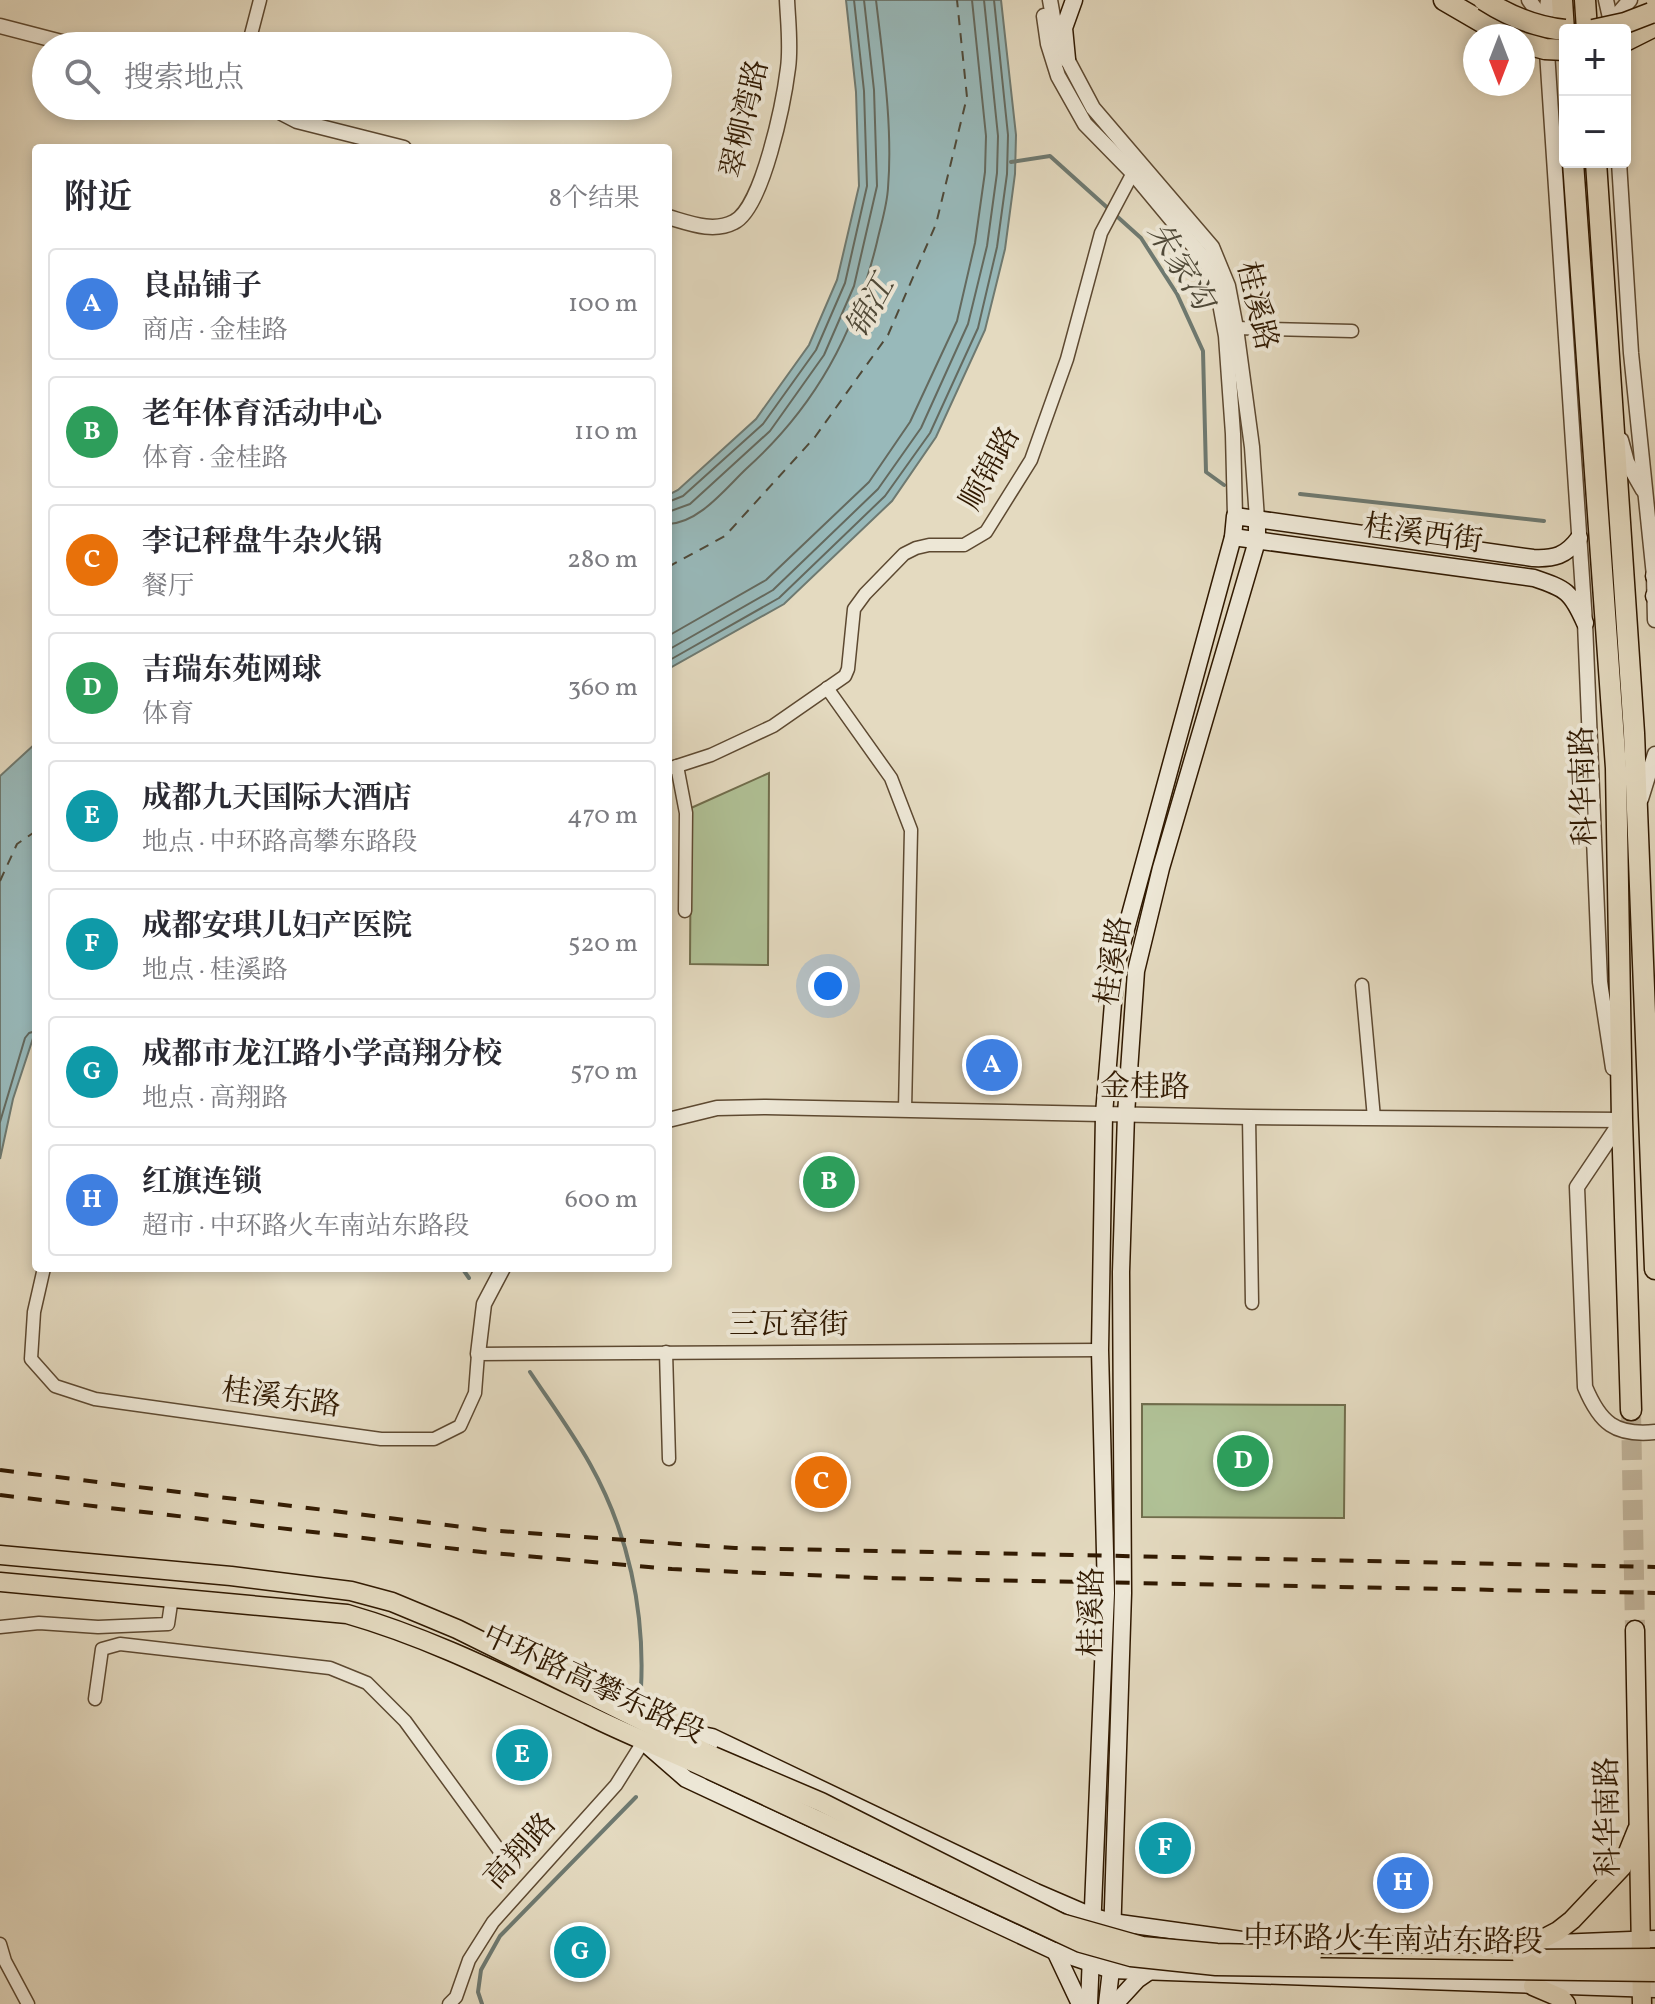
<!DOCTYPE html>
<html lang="zh">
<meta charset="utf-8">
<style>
:root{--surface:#fff;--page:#f7f7f7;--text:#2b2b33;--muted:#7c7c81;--line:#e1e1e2;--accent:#8f2418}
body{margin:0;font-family:Vollkorn,"Noto Serif SC",serif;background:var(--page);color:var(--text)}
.controls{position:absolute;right:24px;top:24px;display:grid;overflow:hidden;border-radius:8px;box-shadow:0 4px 12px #0003}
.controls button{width:72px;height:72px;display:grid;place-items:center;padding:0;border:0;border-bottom:2px solid var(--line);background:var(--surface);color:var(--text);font:40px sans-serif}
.compass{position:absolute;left:1463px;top:24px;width:72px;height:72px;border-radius:50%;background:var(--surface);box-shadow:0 4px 12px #0003;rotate:180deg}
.you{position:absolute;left:828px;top:986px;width:28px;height:28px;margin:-20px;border:6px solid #fff;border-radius:50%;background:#1a73e8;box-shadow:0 0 0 12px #1a73e833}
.badge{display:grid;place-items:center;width:52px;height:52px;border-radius:50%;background:var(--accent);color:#fff;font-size:26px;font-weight:700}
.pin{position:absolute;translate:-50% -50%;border:4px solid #fff;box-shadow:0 2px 8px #0006}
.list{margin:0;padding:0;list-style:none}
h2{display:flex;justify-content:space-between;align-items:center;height:104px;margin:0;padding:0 32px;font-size:34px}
h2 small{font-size:26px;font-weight:400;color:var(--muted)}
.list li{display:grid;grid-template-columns:52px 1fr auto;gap:24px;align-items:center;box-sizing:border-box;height:112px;margin:0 16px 16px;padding:0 16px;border:2px solid var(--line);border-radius:8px}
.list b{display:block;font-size:30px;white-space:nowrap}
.list p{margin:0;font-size:26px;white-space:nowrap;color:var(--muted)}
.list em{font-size:26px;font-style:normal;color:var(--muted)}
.icon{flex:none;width:44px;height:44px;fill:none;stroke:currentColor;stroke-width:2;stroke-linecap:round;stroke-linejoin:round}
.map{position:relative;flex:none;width:1655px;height:2004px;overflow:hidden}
.search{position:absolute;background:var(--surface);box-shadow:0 4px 12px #0003;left:32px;top:32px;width:640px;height:88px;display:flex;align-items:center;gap:20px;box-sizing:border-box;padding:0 28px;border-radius:44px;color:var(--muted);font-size:30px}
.panel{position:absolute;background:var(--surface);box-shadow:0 4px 12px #0003;left:32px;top:144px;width:640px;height:1128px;border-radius:8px}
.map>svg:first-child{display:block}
</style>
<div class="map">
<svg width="1655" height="2004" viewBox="0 0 1655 2004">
<rect width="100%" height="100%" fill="#e4dac0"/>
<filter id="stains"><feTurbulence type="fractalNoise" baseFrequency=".0025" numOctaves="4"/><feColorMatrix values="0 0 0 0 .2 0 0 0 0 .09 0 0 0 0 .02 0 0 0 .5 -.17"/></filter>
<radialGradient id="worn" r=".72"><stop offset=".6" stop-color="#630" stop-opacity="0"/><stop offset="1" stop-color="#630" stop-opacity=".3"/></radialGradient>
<g fill="#b0c196" stroke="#706d4c" stroke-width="2">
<polygon points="769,773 768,965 690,964 691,808"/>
<polygon points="1142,1404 1345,1405 1344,1518 1142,1517"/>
</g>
<g fill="#98b9ba" stroke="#6e7970" stroke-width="2">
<polygon points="846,0 1001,0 1016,135 1015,174 1005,249 985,330 936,437 892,501 784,604 668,669 668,495 678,490 756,419 809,345 837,280 859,186 856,92"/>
<polygon points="36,743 36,1029 13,1099 0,1159 0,776"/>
</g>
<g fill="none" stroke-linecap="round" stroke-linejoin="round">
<g stroke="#64695e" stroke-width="2">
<polyline points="668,502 683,496 763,424 816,350 845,283 867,186 864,91 854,0"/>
<polyline points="668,512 690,504 770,431 824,355 854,286 877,186 874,90 864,0"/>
<path d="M668 524C699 523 725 489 746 469 816 406 855 333 877 242 881 224 887 206 888 188 893 128 883 60 876 0"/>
<polyline points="668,636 766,580 869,482 910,422 957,321 975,243 985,172 986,136 972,0"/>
<polyline points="668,650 773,590 878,489 921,428 968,324 987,246 997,173 998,136 984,0"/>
<polyline points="668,661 779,598 885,496 930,433 978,328 997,247 1007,174 1008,135 994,0"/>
<polyline points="0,1122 25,1038 29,1033 36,1031"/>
</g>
<g stroke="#6e7970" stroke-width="4">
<polyline points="1011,162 1050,156 1141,238 1177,294 1203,351 1206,472 1224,485"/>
<polyline points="1300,494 1544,521"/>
<polyline points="462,1268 469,1278"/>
<path d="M530 1372C550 1402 572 1432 590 1464 628 1532 645 1610 641 1688"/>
<polyline points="482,2004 478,1992 481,1970 500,1936 636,1797"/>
</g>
<g stroke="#4f4938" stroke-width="2" stroke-dasharray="10 8" stroke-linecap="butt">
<polyline points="668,567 725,536 815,437 888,335 936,224 967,97 957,0"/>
<polyline points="0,881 17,844 36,831"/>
</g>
<polyline stroke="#c0b39a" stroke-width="20" stroke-dasharray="20 10" stroke-linecap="butt" points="1631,1410 1635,1630"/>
<g stroke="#5d4931" stroke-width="15">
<g id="minor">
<polyline points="248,46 260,0"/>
<polyline points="1236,328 1352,331"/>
<polyline points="827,688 891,778 911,830 905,1110"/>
<polyline points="677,766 686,813 685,911"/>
<polyline points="668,769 711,755 773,726 845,676 848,669 854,609 865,594 904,554 916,548 929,545 964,545 986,532 1031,460 1067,359 1101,233 1136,167"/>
<polyline points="1362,985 1374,1118"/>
<polyline points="1249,1117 1252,1303"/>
<polyline points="44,1268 34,1312 31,1359 55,1386 95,1399 381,1439 434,1439 460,1426 475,1393 478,1354 1100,1350"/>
<polyline points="666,1352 669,1459"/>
<polyline points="0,1627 39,1623 98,1627 168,1624 172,1597"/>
<polyline points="95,1699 102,1649 120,1644 330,1668 367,1683 405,1721 499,1850"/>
<polyline points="0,1944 5,1961 28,2004"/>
<polyline points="449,2004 456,1997 469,1960 493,1922 616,1785 643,1742"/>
</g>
</g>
<g stroke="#5d4931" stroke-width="17">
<g id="tertiary">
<polyline points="1050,0 1055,28 1067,59 1093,108 1212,247 1228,286 1236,328 1252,447 1257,519"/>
<polyline points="1529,0 1545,22 1585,623 1600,982 1613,1068"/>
<polyline points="1606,0 1611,22"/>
<polyline points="1044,16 1048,44 1058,76 1085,124 1132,172 1206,261 1219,298 1226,336 1233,434 1235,516"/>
<polyline points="1545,22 1548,0"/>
<polyline points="0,26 77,46"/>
<polyline points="1611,30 1611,22 1630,0"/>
<polyline points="268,106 297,121 404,148"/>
<polyline points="1619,162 1631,353 1654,576 1655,620"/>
<path d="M668 217C689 223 713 233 734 222 763 208 784 100 788 68 791 46 788 22 787 0"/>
<polyline points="1621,440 1627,462 1643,490"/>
<polyline points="1641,799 1655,754"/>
<polyline points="668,1120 717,1108 766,1107 1249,1117 1622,1120"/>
<path d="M1622 1120 1577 1187 1585 1387C1600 1423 1615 1436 1655 1432"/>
<polyline points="478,1354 484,1304 503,1268"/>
</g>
</g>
<g stroke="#301901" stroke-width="19">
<g id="secondary">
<polyline points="1067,59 1064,28 1074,0"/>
<path d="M1233 537 1534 578C1566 589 1571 591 1585 623"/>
<polyline points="1654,576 1655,576"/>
<polyline points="1654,596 1655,596"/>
<polyline points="664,1727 712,1737 1036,1892 1094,1917 1112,1922 1278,1945 1533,1944 1655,1939"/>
<polyline points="647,1745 686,1779 1052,1950 1111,1970 1655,1989"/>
<polyline points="1055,1951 1080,2004"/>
<path d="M1089 2004 1106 1593 1100 1350 1104 1114 1116 966 1233 537 1235 516 1533 558C1554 559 1566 556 1579 538"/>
<polyline points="1107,2004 1111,1970 1123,1593 1121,1272 1126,1114 1136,971 1161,868 1257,541 1257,519"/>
<polyline points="1115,2004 1137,1980 1150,1971"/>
</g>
</g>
<g stroke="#301901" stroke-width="21">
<g id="primary">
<polyline points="0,1555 231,1576 351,1591 392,1602 457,1629 713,1756"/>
<path d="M0 1582 347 1614C431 1638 509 1678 588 1715 628 1735 670 1751 710 1770"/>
<polyline points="1635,1630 1642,2004"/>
<polyline points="1533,1944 1558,1931 1572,1920 1622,1867 1637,1830"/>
<polyline points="1533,1986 1561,1998 1566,2004"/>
</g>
</g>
<g stroke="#301901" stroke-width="23">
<g id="trunk">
<polyline points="1444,0 1506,36"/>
<polyline points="1562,0 1565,47"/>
<polyline points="1585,0 1587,30"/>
<polyline points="1625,41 1655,26"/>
<polyline points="1573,162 1616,768 1622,1120 1631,1410"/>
<polyline points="1596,162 1634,733 1655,1269"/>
</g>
</g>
<use href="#minor" stroke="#ede7d6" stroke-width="12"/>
<use href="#tertiary" stroke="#ede7d6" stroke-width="14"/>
<use href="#secondary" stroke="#ede7d6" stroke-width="16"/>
<use href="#primary" stroke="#e4dac0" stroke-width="18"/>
<use href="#trunk" stroke="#e4dac0" stroke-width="20"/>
<g stroke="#301901" stroke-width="4" stroke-dasharray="14 14" stroke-linecap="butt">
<polyline points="0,1470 487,1530 735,1548 1655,1567"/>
<polyline points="0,1495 482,1552 672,1569 877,1578 1655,1593"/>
</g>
<g stroke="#301901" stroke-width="21" stroke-linecap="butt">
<g id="primary-bridge">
<polyline points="713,1756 821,1802 1061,1923 1142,1946 1217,1953 1312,1955"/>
<polyline points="710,1770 1081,1943 1131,1957 1216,1966 1655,1972"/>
<polyline points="1522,1959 1655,1958"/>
</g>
</g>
<g stroke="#301901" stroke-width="23" stroke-linecap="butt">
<g id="trunk-bridge">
<path d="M1484 0C1509 16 1535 27 1565 30"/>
<polyline points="1593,30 1625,23 1651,13"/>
<polyline points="1523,43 1545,49 1565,50"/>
</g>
</g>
<use href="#primary-bridge" stroke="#e4dac0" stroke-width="18"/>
<use href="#trunk-bridge" stroke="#e4dac0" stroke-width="20"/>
</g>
<g text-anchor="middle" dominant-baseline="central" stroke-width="8" stroke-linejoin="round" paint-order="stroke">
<g font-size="30" fill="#301901" stroke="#ede7d6">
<text transform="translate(746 119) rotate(-77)">翠柳湾路</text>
<text transform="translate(1256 306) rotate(77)">桂溪路</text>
<text transform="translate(991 469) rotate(-61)">顺锦路</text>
<text transform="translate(1423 535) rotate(8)">桂溪西街</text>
<text transform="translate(1585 786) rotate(-92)">科华南路</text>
<text transform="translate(1115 961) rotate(-81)">桂溪路</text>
<text transform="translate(1145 1088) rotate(1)">金桂路</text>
<text x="789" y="1326">三瓦窑街</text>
<text transform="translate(281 1399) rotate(8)">桂溪东路</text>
<text transform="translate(1093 1612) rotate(-89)">桂溪路</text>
<text transform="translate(593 1685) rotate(25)">中环路高攀东路段</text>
<text transform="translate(1609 1817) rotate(-91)">科华南路</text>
<text transform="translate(521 1852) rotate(-48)">高翔路</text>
<text transform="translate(1393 1941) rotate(1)">中环路火车南站东路段</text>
</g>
<g font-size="32" font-style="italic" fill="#4f4938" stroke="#ede7d6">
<text transform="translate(1179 267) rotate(58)">朱家沟</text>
<text transform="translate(872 308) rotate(-61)">锦江</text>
</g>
</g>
<rect width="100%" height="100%" filter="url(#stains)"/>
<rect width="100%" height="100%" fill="url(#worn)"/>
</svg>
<div class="controls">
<button>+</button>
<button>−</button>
</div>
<svg class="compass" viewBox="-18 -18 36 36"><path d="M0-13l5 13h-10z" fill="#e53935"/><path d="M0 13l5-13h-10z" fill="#7c7c81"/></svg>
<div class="you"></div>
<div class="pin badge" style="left:992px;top:1065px;background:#3f7fe0">A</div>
<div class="pin badge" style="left:829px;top:1182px;background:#2e9e5b">B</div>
<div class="pin badge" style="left:821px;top:1482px;background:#e8710a">C</div>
<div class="pin badge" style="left:1243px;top:1461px;background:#2e9e5b">D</div>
<div class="pin badge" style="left:522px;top:1755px;background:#0f9aa8">E</div>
<div class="pin badge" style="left:1165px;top:1848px;background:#0f9aa8">F</div>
<div class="pin badge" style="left:580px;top:1952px;background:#0f9aa8">G</div>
<div class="pin badge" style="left:1403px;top:1883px;background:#3f7fe0">H</div>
<div class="search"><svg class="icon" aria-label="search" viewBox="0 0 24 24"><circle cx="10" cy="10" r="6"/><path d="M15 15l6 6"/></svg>搜索地点</div>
<section class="panel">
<h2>附近<small>8个结果</small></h2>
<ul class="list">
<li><span class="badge" style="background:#3f7fe0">A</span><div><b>良品铺子</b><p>商店 · 金桂路</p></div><em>100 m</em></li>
<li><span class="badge" style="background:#2e9e5b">B</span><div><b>老年体育活动中心</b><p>体育 · 金桂路</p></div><em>110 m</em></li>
<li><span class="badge" style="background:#e8710a">C</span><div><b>李记秤盘牛杂火锅</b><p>餐厅</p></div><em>280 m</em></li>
<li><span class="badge" style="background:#2e9e5b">D</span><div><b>吉瑞东苑网球</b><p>体育</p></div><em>360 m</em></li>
<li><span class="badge" style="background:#0f9aa8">E</span><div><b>成都九天国际大酒店</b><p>地点 · 中环路高攀东路段</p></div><em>470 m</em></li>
<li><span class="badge" style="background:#0f9aa8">F</span><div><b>成都安琪儿妇产医院</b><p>地点 · 桂溪路</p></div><em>520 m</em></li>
<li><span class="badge" style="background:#0f9aa8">G</span><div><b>成都市龙江路小学高翔分校</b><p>地点 · 高翔路</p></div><em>570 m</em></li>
<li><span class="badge" style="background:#3f7fe0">H</span><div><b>红旗连锁</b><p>超市 · 中环路火车南站东路段</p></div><em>600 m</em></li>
</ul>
</section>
</div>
